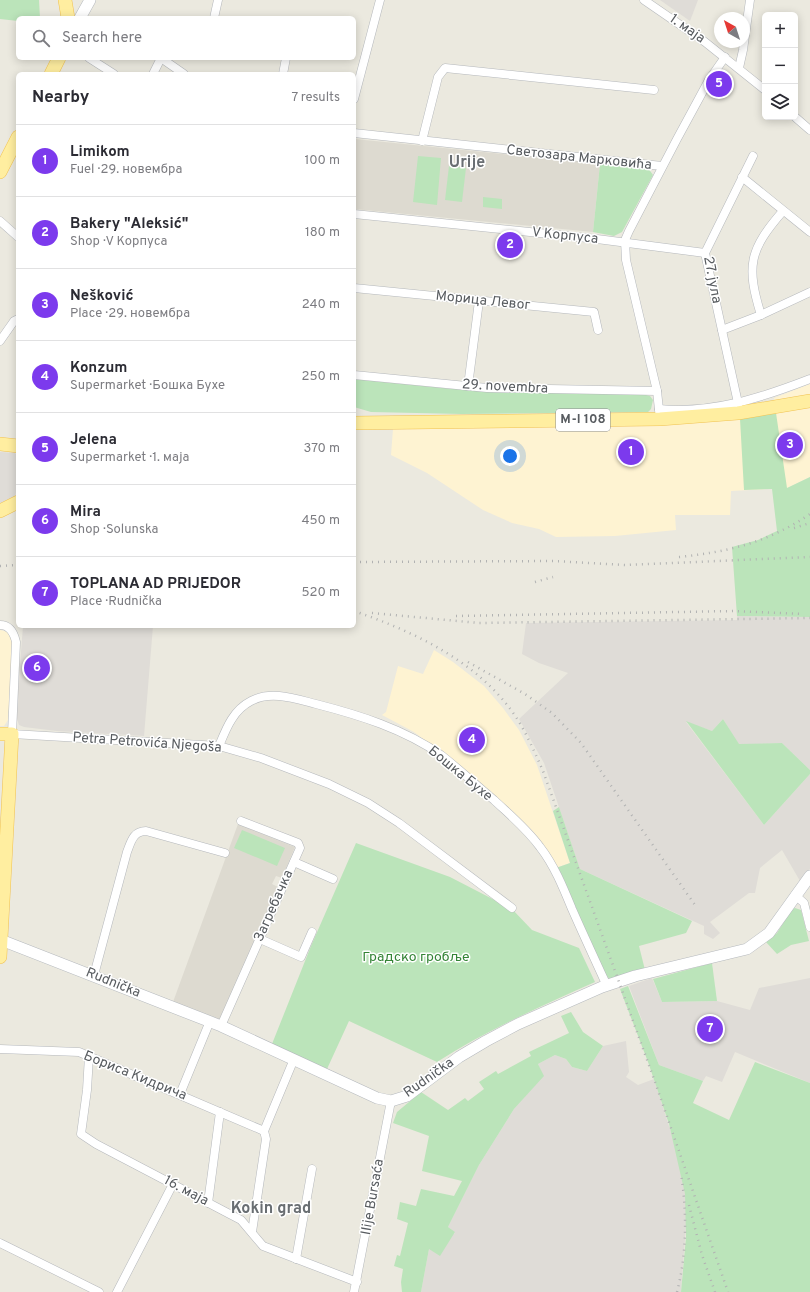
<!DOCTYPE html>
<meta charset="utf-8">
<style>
:root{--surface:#fff;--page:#f2f2f3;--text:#2b2b33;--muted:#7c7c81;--line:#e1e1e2;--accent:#7c3aed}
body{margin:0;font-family:Overpass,sans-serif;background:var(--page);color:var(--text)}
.controls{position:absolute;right:12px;top:12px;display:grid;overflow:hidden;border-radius:6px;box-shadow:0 2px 10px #0003}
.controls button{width:36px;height:36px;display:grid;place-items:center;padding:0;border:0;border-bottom:1px solid var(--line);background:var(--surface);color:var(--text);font:20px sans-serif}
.compass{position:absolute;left:714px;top:12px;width:36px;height:36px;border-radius:50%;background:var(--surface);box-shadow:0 2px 10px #0003;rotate:321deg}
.you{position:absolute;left:510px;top:456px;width:14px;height:14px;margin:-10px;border:3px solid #fff;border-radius:50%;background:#1a73e8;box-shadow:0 0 0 6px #1a73e833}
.badge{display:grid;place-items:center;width:26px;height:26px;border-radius:50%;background:var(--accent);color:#fff;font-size:13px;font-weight:700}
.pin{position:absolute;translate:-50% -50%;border:2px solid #fff;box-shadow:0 1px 4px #0006}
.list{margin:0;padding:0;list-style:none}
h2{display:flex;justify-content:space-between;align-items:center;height:52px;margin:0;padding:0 16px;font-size:17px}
h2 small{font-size:13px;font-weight:400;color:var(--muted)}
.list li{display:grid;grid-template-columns:26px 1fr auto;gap:12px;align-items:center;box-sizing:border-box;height:72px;padding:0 16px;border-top:1px solid var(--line)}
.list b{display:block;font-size:15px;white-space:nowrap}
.list p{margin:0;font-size:13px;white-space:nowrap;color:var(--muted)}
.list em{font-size:13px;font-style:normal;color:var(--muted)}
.icon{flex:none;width:22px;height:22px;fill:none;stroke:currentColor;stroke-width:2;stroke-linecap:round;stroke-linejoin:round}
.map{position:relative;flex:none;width:810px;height:1292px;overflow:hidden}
.search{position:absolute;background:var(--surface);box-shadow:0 2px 10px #0003;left:16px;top:16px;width:340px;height:44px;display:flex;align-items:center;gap:10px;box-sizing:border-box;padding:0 14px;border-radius:6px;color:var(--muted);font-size:15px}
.panel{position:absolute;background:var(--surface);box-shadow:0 2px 10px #0003;left:16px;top:72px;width:340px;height:556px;border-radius:6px}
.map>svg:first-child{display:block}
</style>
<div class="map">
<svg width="810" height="1292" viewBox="0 0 810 1292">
<rect width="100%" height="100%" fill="#ebe9df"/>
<g fill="#fef3d2">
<polygon points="810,384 810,477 787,488 731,491 730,515 675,515 676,530 615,536 556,537 539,529 512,523 483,510 427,473 391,455 393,429 740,419 776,413 774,398"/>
<polygon points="0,630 8,632 13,642 8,720 4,726 0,726"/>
<polygon points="434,650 453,662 484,686 503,708 519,730 537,765 570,863 558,867 523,822 474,777 414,732 382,715 386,712 398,666 423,674"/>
</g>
<g fill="#dfdcd7">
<polygon points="660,0 698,0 690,21"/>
<polygon points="0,452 15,453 18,457 18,487 14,499 0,506"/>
<polygon points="737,616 810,617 810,770 782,743 739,745 723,719 712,731 686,722 764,825 810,774 810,869 800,881 782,850 760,868 755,893 749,893 710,922 720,933 713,939 704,934 704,926 580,869 544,763 519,719 568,673 539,663 522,654 526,623 738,620"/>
<polygon points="23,626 153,626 144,736 57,731 24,727 19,725 16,716"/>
<polygon points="652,978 662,1002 717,1001 750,1010 759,988 810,978 810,1083 735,1052 722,1082 706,1076 703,1081 659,1065 629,986"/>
<polygon points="626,1041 629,1072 626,1077 638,1085 654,1079 676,1148 685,1194 687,1213 681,1292 421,1292 429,1249 455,1233 448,1227 479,1165 514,1109 543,1076 538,1064 555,1055 566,1059 572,1067 587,1071 603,1046"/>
</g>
<g fill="#dddad0">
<polygon points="355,139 600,164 593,232 354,209"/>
<polygon points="238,824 295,847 282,878 276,876 272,884 278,887 221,1021 198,1011 173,1002"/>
</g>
<g fill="#bbe4ba">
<polygon points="0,0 39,0 40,18 18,18 18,21 0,19"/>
<polygon points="418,156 441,158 437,205 413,202"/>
<polygon points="600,164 648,168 653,175 622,232 614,236 593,232"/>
<polygon points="449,166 466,168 462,202 445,200"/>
<polygon points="483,197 502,199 502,209 483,207"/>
<polygon points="354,379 453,389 642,394 650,396 653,400 651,409 648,412 462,414 371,412 354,407"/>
<polygon points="776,413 787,488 810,477 810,617 737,616 732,547 758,540 777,531 772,489 744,490 740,419"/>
<polygon points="723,719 739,744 782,743 810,770 810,774 764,825 686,721 712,731"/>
<polygon points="559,807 580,869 692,921 686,933 639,946 645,970 611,981 601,969 556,868 570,863 553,811"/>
<polygon points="242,830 285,848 277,866 234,848"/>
<path d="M356 843 450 877 512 909 532 930 579 948 595 982C541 1006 487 1030 437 1062L349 1021 327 1069 272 1044 311 946Z"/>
<polygon points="795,908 801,910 809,941 791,945 777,954 766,942 777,933 792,909"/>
<polygon points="712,963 717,1001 662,1002 653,979"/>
<polygon points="628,986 659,1065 703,1081 693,1103 729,1120 755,1062 810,1083 810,1292 681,1292 686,1237 685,1194 669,1124 648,1062 620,989"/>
<polygon points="571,1012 583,1032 603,1046 587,1071 572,1067 566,1059 555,1055 538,1064 544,1076 514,1109 479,1165 448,1227 455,1232 440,1256 429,1249 421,1292 402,1292 401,1282 403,1269 394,1266 397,1255 400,1256 408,1223 397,1219 400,1202 416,1206 421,1189 454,1196 462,1181 422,1171 429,1136 393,1123 397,1112 421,1092 448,1110 465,1098 468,1101 484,1089 479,1082 496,1071 498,1074 531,1056 529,1052 569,1033 561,1016"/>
</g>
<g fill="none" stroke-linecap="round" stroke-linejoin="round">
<g stroke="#b5b8bc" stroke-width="9">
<g id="street">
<polyline points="644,0 705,42 765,90"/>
<polyline points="214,18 218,0"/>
<polyline points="89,58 114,74"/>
<polyline points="161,58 184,74"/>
<polyline points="739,68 743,50 750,0"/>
<polyline points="153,74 161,58"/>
<polyline points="283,74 286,58"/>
<polyline points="354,99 380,0"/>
<polyline points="795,117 810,130"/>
<polyline points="354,133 662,166"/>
<polyline points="422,141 438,77 445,68 654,90"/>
<polyline points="742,177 810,232"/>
<polyline points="354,214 597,239 705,253"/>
<polyline points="0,221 18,237"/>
<polyline points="354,288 594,312 598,330"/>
<path d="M761 315C746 266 749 250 783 211"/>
<polyline points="722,330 761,315 810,292"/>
<polyline points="0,341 14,321 18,319"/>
<polyline points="354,375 487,388 657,391"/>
<polyline points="468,386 479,301"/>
<path d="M659 409C712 414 761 398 810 379"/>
<polyline points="738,413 738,403 705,253 753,156"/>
<polyline points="660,419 657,391 626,260 625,240 629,231 677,139 709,80 725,57"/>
<path d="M0 625C10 625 14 633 16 642L12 734 219 746 261 758 329 784 368 803 399 823 512 908"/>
<path d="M219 746C226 729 233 710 251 701 271 690 296 699 316 704 359 715 404 729 441 755 459 769 476 785 494 800 510 815 527 829 540 847 554 865 563 887 572 909 583 934 595 960 607 986"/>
<polyline points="294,862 333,879"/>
<polyline points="795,895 804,903 810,927"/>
<polyline points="260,939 301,957 312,932"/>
<path d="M94 975 127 852C131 842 133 831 146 831L225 853"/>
<polyline points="221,1026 300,848 298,843 241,821"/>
<polyline points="0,1049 79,1052 264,1131"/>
<polyline points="89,1056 87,1090 81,1134 96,1144 241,1220 263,1246 357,1282"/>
<polyline points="180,1094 210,1021"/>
<polyline points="208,1203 220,1112"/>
<polyline points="252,1232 266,1139 264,1131 294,1059"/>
<polyline points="0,1243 99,1292"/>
<polyline points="296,1259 312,1169"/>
<polyline points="117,1292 173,1184"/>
<polyline points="354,1292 391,1101"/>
</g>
</g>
<g stroke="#b5b9be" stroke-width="12">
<g id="secondary">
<polyline points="80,18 90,0"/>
<polyline points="1,940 221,1026 377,1098 391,1101 407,1096 459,1057 486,1041 518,1024 602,987 635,976 747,949 769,933 810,876"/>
</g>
</g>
<g stroke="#f1c252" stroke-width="14">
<g id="primary">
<polyline points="65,0 68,18"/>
<polyline points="51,74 59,58"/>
<polyline points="0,172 18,137"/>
<polyline points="354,423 660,419 738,413 810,401"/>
<polyline points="0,444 18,446"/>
<polyline points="0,511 18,502"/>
<polyline points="0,734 12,734 0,957"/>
</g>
</g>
<use href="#street" stroke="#fff" stroke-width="8"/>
<use href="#secondary" stroke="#fff" stroke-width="11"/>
<use href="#primary" stroke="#ffeea0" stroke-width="13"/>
<g stroke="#b1b2b2" stroke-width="2.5" stroke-dasharray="1 5" stroke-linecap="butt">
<polyline points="794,528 810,523"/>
<path d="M679 557C728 552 769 542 810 514"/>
<polyline points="354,562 554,561 625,565 810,557"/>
<polyline points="0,566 18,565"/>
<polyline points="535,582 553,577"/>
<path d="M354 611C415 632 479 662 516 717 527 734 535 753 543 771L655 1082 728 1292"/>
<polyline points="372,613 479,623 810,618"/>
<polyline points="456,616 734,611 802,614"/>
<polyline points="468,662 525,694 552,713 581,743 695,905"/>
<polyline points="689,1205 702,1255 715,1292"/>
<path d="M677 1292C687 1253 687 1213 681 1173"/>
</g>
</g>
<g text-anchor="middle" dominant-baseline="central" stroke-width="3" stroke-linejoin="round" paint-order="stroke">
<rect fill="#fff" stroke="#8a8d90" stroke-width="1" x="556" y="409" width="54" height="22" rx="3"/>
<g font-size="13" font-weight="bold" fill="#585c60">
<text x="583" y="420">M-I 108</text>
</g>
<g font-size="14" fill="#585c60" stroke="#fff">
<text transform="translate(687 29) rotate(35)">1. маја</text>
<text transform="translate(579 158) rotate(6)">Светозара Марковића</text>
<text transform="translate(565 236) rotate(6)">V Корпуса</text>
<text transform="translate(712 280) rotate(79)">27. јула</text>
<text transform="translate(483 301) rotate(6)">Морица Левог</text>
<text transform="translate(505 387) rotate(3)">29. novembra</text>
<text transform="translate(147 743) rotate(4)">Petra Petrovića Njegoša</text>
<text transform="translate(460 774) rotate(39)">Бошка Бухе</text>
<text transform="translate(274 906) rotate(-66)">Загребачка</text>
<text transform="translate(113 983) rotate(22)">Rudnička</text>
<text transform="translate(135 1076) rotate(22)">Бориса Kидрича</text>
<text transform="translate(429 1078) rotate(-35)">Rudnička</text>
<text transform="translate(186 1191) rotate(28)">16. маја</text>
<text transform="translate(373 1197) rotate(-80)">Ilije Bursaća</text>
</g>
<g font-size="14" fill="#348436" stroke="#fff">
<text x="416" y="957">Градско гробље</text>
</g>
<g font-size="16" font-weight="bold" fill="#696e72" stroke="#fff">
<text x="467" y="163">Urije</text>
<text x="271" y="1209">Kokin grad</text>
</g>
</g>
</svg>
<div class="controls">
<button>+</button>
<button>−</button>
<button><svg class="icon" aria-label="layers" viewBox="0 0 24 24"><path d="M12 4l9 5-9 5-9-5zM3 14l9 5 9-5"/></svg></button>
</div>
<svg class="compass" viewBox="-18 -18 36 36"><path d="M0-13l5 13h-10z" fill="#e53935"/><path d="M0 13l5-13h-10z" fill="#7c7c81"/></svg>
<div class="you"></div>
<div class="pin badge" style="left:631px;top:452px">1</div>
<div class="pin badge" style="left:510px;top:245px">2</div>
<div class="pin badge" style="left:790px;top:445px">3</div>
<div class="pin badge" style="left:472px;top:740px">4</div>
<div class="pin badge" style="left:719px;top:84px">5</div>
<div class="pin badge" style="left:37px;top:668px">6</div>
<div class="pin badge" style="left:710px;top:1029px">7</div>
<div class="search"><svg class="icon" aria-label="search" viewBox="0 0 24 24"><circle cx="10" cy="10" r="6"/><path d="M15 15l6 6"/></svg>Search here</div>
<section class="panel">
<h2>Nearby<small>7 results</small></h2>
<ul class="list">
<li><span class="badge">1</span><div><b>Limikom</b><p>Fuel · 29. новембра</p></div><em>100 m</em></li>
<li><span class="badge">2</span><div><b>Bakery &quot;Aleksić&quot;</b><p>Shop · V Корпуса</p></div><em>180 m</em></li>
<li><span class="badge">3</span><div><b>Nešković</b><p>Place · 29. новембра</p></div><em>240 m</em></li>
<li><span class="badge">4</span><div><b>Konzum</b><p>Supermarket · Бошка Бухе</p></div><em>250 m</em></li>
<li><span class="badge">5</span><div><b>Jelena</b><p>Supermarket · 1. маја</p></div><em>370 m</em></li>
<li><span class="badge">6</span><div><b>Mira</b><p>Shop · Solunska</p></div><em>450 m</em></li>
<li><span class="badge">7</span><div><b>TOPLANA AD PRIJEDOR</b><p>Place · Rudnička</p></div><em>520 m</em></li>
</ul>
</section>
</div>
